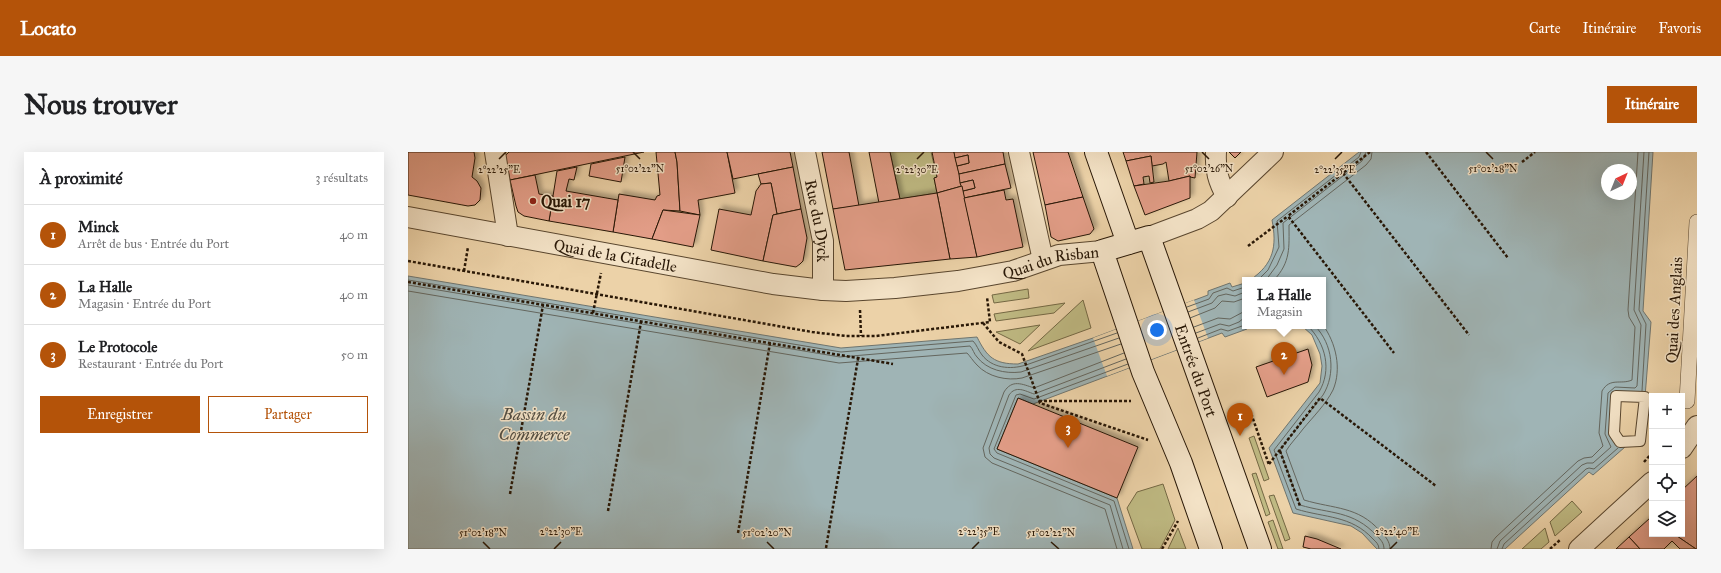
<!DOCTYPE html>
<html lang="fr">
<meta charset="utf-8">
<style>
:root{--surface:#fff;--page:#f6f6f6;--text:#202124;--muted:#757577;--line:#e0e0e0;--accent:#b45309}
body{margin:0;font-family:"IM FELL Great Primer",serif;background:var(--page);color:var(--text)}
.controls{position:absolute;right:12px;bottom:12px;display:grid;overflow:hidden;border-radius:0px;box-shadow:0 4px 16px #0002}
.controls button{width:36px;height:36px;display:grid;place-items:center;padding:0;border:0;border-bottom:1px solid var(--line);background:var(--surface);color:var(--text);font:20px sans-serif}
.compass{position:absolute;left:1193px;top:12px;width:36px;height:36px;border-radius:50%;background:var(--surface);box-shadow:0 4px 16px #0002;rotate:43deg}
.you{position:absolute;left:749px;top:178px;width:14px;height:14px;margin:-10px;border:3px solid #fff;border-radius:50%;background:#1a73e8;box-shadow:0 0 0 6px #1a73e833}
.badge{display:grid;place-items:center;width:26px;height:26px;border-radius:50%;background:var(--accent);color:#fff;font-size:13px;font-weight:700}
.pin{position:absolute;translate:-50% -33px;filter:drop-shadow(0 1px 2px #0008)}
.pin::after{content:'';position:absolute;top:21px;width:14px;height:12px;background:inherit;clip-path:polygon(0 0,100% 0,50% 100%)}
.popup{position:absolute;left:834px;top:125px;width:84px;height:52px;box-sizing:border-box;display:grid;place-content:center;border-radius:0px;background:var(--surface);filter:drop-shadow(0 1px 3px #0005);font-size:13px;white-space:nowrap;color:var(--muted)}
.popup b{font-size:15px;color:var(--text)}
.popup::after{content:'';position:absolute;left:50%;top:100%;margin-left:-8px;border:8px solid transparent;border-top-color:var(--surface)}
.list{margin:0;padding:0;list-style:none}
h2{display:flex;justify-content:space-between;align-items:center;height:52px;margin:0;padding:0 16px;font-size:17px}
h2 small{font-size:13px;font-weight:400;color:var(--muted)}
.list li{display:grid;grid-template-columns:26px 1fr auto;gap:12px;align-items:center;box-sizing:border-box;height:60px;padding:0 16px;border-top:1px solid var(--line)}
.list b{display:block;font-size:15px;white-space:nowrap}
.list p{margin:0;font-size:13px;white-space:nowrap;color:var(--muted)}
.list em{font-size:13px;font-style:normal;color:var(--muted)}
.actions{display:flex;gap:8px;padding:12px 16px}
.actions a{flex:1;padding:9px 0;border:1px solid var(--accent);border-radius:0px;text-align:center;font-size:14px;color:var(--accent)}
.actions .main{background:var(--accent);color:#fff}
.icon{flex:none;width:22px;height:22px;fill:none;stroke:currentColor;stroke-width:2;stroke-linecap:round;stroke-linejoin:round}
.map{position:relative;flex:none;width:1289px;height:397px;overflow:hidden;border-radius:0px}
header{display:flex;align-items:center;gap:24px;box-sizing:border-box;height:56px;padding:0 20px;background:var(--accent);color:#fff}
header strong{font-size:19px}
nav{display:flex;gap:22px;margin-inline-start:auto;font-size:14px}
.intro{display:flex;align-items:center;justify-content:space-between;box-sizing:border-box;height:96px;padding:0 24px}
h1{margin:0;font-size:28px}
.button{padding:10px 18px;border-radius:0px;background:var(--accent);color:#fff;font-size:14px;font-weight:700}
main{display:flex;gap:24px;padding:0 24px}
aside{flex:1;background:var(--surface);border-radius:0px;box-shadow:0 4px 16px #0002}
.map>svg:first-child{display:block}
</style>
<header>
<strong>Locato</strong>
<nav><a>Carte</a><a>Itinéraire</a><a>Favoris</a></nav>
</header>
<div class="intro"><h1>Nous trouver</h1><a class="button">Itinéraire</a></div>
<main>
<aside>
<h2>À proximité<small>3 résultats</small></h2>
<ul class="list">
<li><span class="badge">1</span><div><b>Minck</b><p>Arrêt de bus · Entrée du Port</p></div><em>40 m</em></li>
<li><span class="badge">2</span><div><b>La Halle</b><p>Magasin · Entrée du Port</p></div><em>40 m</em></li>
<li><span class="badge">3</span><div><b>Le Protocole</b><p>Restaurant · Entrée du Port</p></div><em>50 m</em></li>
</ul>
<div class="actions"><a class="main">Enregistrer</a><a>Partager</a></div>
</aside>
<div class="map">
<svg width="1289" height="397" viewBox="0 0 1289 397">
<defs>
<filter id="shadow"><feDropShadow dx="3.5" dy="-3.5" stdDeviation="2" flood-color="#0004"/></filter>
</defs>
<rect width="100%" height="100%" fill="#ecd2a8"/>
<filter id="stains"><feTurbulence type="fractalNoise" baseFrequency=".005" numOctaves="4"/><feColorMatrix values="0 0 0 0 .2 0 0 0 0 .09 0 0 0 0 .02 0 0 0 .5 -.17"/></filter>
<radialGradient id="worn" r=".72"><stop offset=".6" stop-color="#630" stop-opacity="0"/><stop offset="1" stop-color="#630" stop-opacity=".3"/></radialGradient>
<g fill="#bfba83" stroke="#746844">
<polygon points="482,0 523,0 529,25 526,26 529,41 492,47"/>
<polygon points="620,137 621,146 586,151 584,143"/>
<polygon points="675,148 683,176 620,199"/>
<polygon points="657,151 646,161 588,169 586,162"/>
<polygon points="632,173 612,192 588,180"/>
<polygon points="846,284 861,327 856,329 841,286"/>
<polygon points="848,321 862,362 858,364 844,322"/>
<polygon points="755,332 767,368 752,397 734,397 719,356 729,340"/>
<polygon points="866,343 882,387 877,389 861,344"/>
<polygon points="1164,349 1174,360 1147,384 1142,370"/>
<polygon points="865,368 875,397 870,397 860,370"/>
<polygon points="770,376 778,397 760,397"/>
<polygon points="1137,376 1141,390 1133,397 1114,397"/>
</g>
<g fill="#9fb4b5" stroke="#6f756f" fill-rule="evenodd">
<path d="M951 0H1245L1235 159 1243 170 1237 245 1208 244 1206 281 1217 295 1185 323 1181 320 1097 397H969L954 381 943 374 885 361 861 296 912 231 914 214 912 202 904 183 894 174H915V128H842C866 112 869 94 864 68ZM1199 18H1223V42H1199Z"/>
<path d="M0 124 433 196 569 185C579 205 586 212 610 212L685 186 800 143V139L822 131 824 135 837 131V174L839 177 817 185 814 181 625 252 610 246 589 297 709 346 725 397H0Z"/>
</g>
<polygon fill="#ecd2a8" points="786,148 800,186 699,224 685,186"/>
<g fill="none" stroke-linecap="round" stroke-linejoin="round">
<g stroke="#64665e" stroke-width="1">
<path d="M0 128 433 200 565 189C569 193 570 198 574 203 584 216 602 218 618 213L709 181"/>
<polyline points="850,128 860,118 871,95 869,69 951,5 953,0"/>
<polyline points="858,128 869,113 876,97 875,71 954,9 958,0"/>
<path d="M866 128C883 110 881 95 881 73L958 13 963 7 964 0"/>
<path d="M0 133 432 205 562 194C565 197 566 202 569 205 579 218 597 222 613 220L711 186"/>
<path d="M0 139 431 211 559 201C562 204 565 209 569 213 580 225 599 229 614 226L713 192"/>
<polyline points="779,155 801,147 805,141 819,136 825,139 837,135"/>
<polyline points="780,160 804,151 810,144 818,142 827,144 837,140"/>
<polyline points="782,166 807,156 814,149 826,150 837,146"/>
<path d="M915 173C928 191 934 217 925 238 918 252 905 265 895 277 890 284 882 292 878 299L896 348C926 357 950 354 972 379 977 384 982 389 982 397"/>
<path d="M900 174C918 192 924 218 911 240L866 298 888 357C917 366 943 363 965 387 968 390 971 392 971 397"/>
<path d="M907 174C925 192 928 222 915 243L872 298 892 353C922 362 945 358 969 384 973 388 976 391 976 397"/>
<polyline points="786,175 810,166 822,167 837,159"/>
<polyline points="788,181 812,172 821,174 831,170 837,165"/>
<polyline points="790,186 813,177 820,179 834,174 837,171"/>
<polyline points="720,212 626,247 612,242 608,243 586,297 589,301 706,349 721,397"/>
<polyline points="1234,239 1238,172 1231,158 1241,0"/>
<path d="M709 397 697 357 584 311 577 305 575 296 596 240C604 227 614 232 626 236L716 201"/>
<path d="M715 397 702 353 586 306 582 302 581 296 601 243C608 233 617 239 626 242L718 207"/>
<path d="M1083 397 1084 390 1088 385 1170 309 1176 306 1184 305 1195 294 1191 281 1194 239C1202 225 1213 233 1224 228L1227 175 1221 165 1220 158 1230 0"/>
<polyline points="1089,397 1092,389 1174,313 1179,311 1185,311 1203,295 1197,282 1200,241 1207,235 1227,236 1229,234 1233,173 1226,158 1236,0"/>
<polyline points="1094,397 1096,392 1178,317 1181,316 1186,317 1210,296"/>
</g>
</g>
<g fill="#e29d87" stroke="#281706" filter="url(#shadow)">
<polygon points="0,0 66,0 67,6 64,25 69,29 73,36 72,48 67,53 60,54 0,43"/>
<polygon points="101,0 236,0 102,28 97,4"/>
<polygon points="248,0 267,0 269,10 272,59 255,58 244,87 205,80 211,42 247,48 249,44 252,43"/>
<polygon points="267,0 319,0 327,41 290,48 292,63 272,59 269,10"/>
<polygon points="319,0 382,0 385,15 325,27"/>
<polygon points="414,0 441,0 451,54 425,57"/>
<polygon points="461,0 482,0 492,47 471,51"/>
<polygon points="524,0 546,0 554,34 529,41 526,26 529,25"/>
<polygon points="546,0 595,0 597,12 551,22 549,14 561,11 560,3 547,6"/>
<polygon points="625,0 660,0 675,45 637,53"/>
<polygon points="715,0 789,0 787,26 782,25 782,24 761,29 758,10 755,12 744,14 743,4 718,9"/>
<polygon points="821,0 833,0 827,6"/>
<polygon points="560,3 561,11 549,14 547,6"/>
<polygon points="743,4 746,30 742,31 741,24 735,25 736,32 726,34 718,9"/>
<polygon points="217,5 213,30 181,24 183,12"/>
<polygon points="597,12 603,36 556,46 555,39 567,36 565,28 552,31 551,22"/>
<polygon points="169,15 166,28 161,27 158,39 210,48 205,80 141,69 149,19"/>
<polygon points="385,15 393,57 369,62 363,31 353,32 350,22"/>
<polygon points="127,23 131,42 145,44 141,69 116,64 110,60 108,54 102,28"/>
<polygon points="782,24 782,46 737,63 726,34 761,29"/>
<polygon points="565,28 567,36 555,39 552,31"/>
<polygon points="363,31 369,62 365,63 355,109 303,98 311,57 343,63 348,39 353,32"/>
<polygon points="554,34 569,105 542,107 529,41"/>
<polygon points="596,38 598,48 605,47 615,95 569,105 556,46"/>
<polygon points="529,41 542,107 437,118 425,57"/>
<polygon points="675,45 686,77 682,82 650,89 643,85 637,53"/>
<polygon points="393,57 399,86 395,109 392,112 388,115 355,109 365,63"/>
<polygon points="255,58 292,63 285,95 244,87"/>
<polygon points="900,197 904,213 900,230 859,245 848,215"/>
<polygon points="610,246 730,295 709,346 589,297"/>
<polygon points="1289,324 1289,397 1288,397 1266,382 1274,382 1274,338"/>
<polygon points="1242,366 1244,367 1244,382 1266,382 1288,397 1272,397 1264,389 1256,397 1232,397 1221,385"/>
<polygon points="897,384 909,387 933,397 903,397 895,395"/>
<polygon points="1221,385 1232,397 1208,397"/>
</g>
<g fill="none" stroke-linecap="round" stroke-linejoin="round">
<g stroke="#59462e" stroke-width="12">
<polygon id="service" points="1208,244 1237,245 1232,289 1212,290 1206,281"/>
</g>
<g stroke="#59462e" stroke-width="16">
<polyline id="pedestrian" points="1279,249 1289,70"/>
</g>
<g stroke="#59462e" stroke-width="22">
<g id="minor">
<polyline points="87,0 100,84"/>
<path id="s1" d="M397 0 415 89V138"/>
<polyline points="611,0 635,108"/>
<path d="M808 0C807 18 810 29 819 45"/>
<path id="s2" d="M0 65 365 132 415 138 438 139 487 136 550 129 605 119 651 103 694 99"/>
<polyline points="741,85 789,67 803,59 865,0"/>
<polyline points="1274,296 1289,274"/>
<polyline points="1171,397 1244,330"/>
</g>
</g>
<g stroke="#281706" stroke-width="24">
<g id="secondary">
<polyline points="688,0 720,91"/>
<path id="s3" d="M803 397 773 311 735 220 694 99 741 85 852 397"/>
</g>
</g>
<g stroke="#281706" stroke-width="2.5" stroke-dasharray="3 2" stroke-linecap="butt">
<polyline points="962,0 880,64 986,201"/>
<polyline points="1018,0 1100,106"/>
<polyline points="1114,10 1127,0"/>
<polyline points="935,21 1061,183"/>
<polyline points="840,94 880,64"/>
<polyline points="0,109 404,180 438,184 468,184 582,170 579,145"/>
<polyline points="56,119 60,95"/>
<polyline points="0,130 485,212"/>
<polyline points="452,158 453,184"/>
<polyline points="185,161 193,121"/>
<polyline points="575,171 591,190 614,202 632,251 740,288"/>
<polyline points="631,249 723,249"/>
<polyline points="827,261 844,264 861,313"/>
<polyline points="872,299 892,354"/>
<polyline points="1236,310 1244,301"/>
<polyline points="861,312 912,246 1028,334"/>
<polyline points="102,342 135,153"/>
<polyline points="200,359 233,170"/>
<polyline points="330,381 362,191"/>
<polyline points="418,396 450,207"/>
<polyline points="754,397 770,369"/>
<polyline points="1142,397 1152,388"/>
</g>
<use href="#service" stroke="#f3e2c6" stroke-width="10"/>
<use href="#pedestrian" stroke="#f3e2c6" stroke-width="15"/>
<use href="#minor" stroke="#f3e2c6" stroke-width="20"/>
<use href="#secondary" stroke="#f3e2c6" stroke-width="22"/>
</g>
<path fill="none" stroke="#281706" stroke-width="1.5" d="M225 0 232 7M794 0 801 7M1078 0 1085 7M91 7 98 0M509 7 516 0M927 7 934 0M75 390 82 397M359 390 366 397M643 390 651 397M146 397 153 390M564 397 571 390M982 397 989 390"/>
<circle fill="#8f2418" stroke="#f3e2c6" stroke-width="1.5" cx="125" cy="49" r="4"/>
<g text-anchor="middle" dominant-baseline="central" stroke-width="3" stroke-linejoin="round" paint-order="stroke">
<g font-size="16" font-weight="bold" fill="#281706" stroke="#f3e2c6" text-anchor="start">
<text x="133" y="49">Quai 17</text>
</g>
<g font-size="16" fill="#281706" stroke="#f3e2c6">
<text stroke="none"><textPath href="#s1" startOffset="70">Rue du Dyck</textPath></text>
<text stroke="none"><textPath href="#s2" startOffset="211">Quai de la Citadelle</textPath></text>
<text stroke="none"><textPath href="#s2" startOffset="652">Quai du Risban</textPath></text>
<text transform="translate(1266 158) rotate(-87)">Quai des Anglais</text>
<text stroke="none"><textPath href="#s3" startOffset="508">Entrée du Port</textPath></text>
</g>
<g font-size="17" font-style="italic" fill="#524e43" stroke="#f3e2c6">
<text x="126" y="262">Bassin du<tspan x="126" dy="20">Commerce</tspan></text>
</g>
</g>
<g font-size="10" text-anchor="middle" fill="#281706" stroke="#f3e2c6" stroke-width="3" stroke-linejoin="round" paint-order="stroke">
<text x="801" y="20">51°02'26"N</text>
<text x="232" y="20">51°02'22"N</text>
<text x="1085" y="20">51°02'28"N</text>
<text x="91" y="21">2°22'25"E</text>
<text x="509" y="21">2°22'30"E</text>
<text x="927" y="21">2°22'35"E</text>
<text x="153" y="383">2°22'30"E</text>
<text x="571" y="383">2°22'35"E</text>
<text x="989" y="383">2°22'40"E</text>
<text x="75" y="384">51°02'18"N</text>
<text x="359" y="384">51°02'20"N</text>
<text x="643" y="384">51°02'22"N</text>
</g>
<rect width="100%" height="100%" filter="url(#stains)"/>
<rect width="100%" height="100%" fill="url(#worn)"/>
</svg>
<div class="controls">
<button>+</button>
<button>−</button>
<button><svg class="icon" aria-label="locate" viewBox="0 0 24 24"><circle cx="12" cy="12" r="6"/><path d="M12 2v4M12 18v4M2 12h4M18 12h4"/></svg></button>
<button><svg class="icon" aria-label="layers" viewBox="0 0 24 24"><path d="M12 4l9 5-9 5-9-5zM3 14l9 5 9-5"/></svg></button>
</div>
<svg class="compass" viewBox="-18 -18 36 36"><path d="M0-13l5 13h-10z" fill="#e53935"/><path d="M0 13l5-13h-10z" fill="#757577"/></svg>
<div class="you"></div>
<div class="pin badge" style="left:832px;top:284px">1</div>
<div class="pin badge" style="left:876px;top:223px">2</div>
<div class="popup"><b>La Halle</b>Magasin</div>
<div class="pin badge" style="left:660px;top:296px">3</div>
</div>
</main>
